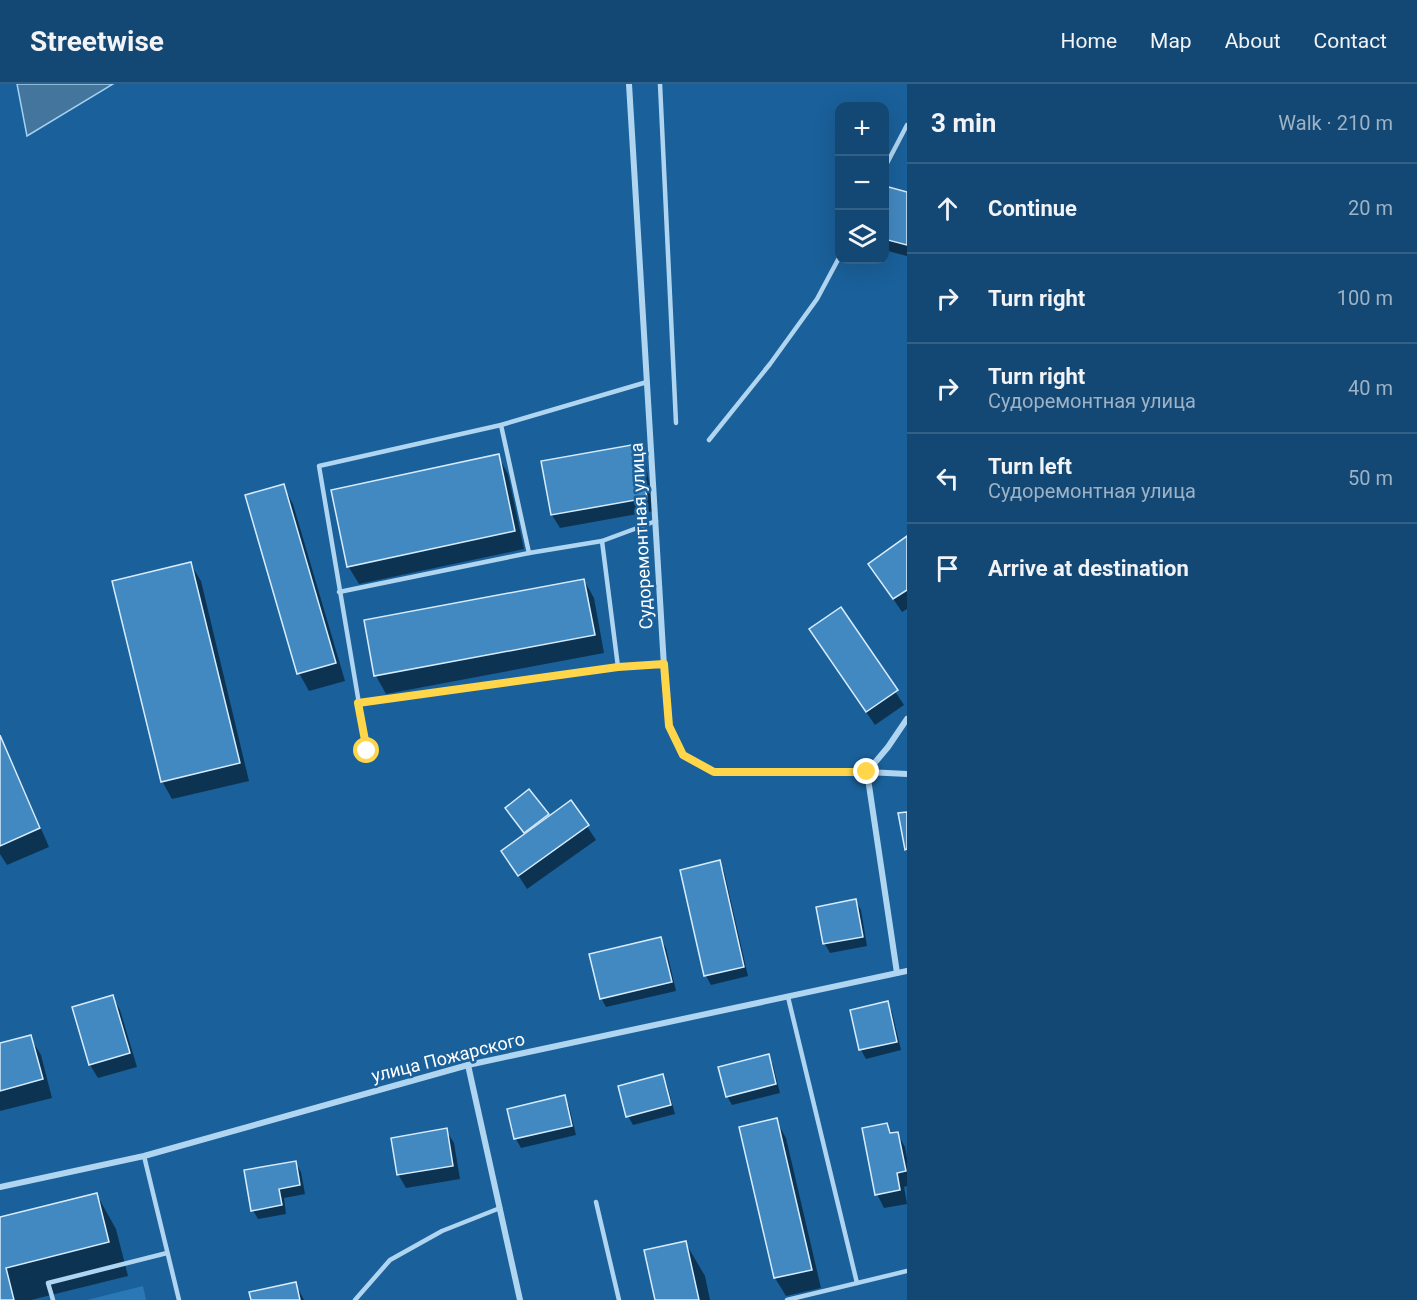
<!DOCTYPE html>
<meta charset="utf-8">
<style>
:root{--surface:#144874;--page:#21527c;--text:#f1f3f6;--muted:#9db2c5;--line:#336086}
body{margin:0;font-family:Roboto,sans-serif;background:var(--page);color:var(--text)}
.controls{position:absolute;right:18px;top:18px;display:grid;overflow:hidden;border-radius:12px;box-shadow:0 6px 24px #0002}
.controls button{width:54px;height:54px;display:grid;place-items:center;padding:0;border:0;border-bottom:2px solid var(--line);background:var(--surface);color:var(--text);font:30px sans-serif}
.stop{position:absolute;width:18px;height:18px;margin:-14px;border:4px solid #ffd54a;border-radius:50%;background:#fff}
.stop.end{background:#ffd54a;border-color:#fff;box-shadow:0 2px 6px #0008}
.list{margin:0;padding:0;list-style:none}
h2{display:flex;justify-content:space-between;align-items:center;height:78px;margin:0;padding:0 24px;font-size:26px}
h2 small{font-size:20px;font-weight:400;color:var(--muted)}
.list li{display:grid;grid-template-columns:39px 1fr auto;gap:18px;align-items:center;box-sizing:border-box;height:90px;padding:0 24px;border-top:2px solid var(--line)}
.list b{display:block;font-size:22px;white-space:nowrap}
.list p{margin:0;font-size:20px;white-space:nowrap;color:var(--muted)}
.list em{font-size:20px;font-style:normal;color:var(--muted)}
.icon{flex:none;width:33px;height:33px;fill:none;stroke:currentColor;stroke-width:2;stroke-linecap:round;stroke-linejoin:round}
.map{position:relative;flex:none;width:907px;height:1216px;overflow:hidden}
header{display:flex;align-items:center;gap:36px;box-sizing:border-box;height:84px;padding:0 30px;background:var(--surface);border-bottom:2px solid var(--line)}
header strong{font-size:28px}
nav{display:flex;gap:33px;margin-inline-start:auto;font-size:21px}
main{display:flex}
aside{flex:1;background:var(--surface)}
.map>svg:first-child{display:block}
</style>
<header>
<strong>Streetwise</strong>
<nav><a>Home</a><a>Map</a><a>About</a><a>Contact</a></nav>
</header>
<main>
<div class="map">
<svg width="907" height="1216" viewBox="0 0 907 1216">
<rect width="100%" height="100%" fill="#1a609a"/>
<polygon fill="#2a79b6" points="143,1202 146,1216 87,1216"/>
<polygon fill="#44769d" stroke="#a3d1f3" stroke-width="1.5" points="17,0 113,0 27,52"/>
<g fill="#0007">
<polygon points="886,104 907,110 907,172 884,166"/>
<polygon points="637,361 645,375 654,427 560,444 552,431"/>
<polygon points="498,372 508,390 524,465 359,500 348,482"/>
<polygon points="283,402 293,420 345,597 309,607 299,589"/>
<polygon points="907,455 907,525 902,528 870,480"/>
<polygon points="190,479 201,497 249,697 172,715 162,697"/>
<polygon points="584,496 594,514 604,569 386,610 376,592 366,537"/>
<polygon points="841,525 904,621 875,641 819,559"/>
<polygon points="0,649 49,763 7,781 0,770"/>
<polygon points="571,718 596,756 527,805 503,767 526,751 512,733 548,731 549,734"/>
<polygon points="719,778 724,787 748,892 711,901 706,892 682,787"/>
<polygon points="856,817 861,826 867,862 830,869 825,860 818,824"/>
<polygon points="661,855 666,864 676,907 606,923 601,914"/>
<polygon points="112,912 120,926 137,983 98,994 90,981 73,924"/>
<polygon points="887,919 892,928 901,966 866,975 861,966 852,927"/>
<polygon points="30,953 41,971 52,1014 0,1027 0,961"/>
<polygon points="768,972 773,981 780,1009 732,1021 727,1012"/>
<polygon points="662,992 667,1001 675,1030 633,1041 628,1032"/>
<polygon points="564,1013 569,1022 576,1051 521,1064 516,1055 509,1026"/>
<polygon points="776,1036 786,1054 821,1204 786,1212 775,1194 741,1044"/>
<polygon points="887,1040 892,1050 897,1049 905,1063 907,1074 907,1102 904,1103 907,1120 884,1124 877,1110"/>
<polygon points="446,1046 454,1059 460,1095 406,1104 398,1090"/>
<polygon points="296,1079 301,1088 305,1110 284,1114 286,1130 258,1135 253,1126"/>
<polygon points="97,1111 116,1145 128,1192 31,1216 0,1216 0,1135"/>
<polygon points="685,1158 705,1192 710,1216 656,1216"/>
<polygon points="295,1199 304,1216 253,1216"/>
</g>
<g fill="#4389c1" stroke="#d7ecfc" stroke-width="1.5">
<polygon points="885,102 907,108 907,161 884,155"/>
<polygon points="637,360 647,414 551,431 541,377"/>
<polygon points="499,370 515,447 347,483 331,406"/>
<polygon points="284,400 336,579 297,590 245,411"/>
<polygon points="907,452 907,506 893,515 868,480"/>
<polygon points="191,478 240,679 161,698 112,497"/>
<polygon points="584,495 595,551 374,592 364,536"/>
<polygon points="841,523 898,606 866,628 809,545"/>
<polygon points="0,651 40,744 0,762"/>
<polygon points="529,705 549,730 524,749 505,724"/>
<polygon points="571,716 589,741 518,792 501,767"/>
<polygon points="907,728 907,765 905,766 898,729"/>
<polygon points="720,776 744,883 704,892 680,786"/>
<polygon points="856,815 863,853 823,860 816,823"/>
<polygon points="661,853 672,898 600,915 589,870"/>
<polygon points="113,911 130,969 89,981 72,923"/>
<polygon points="888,917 897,958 859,966 850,926"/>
<polygon points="31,951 43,995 0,1007 0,959"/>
<polygon points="769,970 776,1000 726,1013 718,983"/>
<polygon points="663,990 671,1021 626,1033 618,1002"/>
<polygon points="565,1011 572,1042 514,1055 507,1025"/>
<polygon points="777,1034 812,1186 774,1194 739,1043"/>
<polygon points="887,1039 890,1049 898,1048 906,1087 897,1089 900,1106 875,1111 862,1044"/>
<polygon points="447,1044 453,1082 397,1091 391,1054"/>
<polygon points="296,1077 300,1101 279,1105 282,1121 251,1127 244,1086"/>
<polygon points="97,1109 109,1158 6,1184 14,1216 0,1216 0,1133"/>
<polygon points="686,1157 699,1216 655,1216 644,1166"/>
<polygon points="296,1198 300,1216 251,1216 249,1208"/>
</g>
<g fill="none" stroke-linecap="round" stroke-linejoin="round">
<g stroke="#b0d5f1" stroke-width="4.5">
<polyline points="660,0 676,339"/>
<polyline points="884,85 907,41"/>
<polyline points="501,341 529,469"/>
<polyline points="709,356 770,280 817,215 840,172"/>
<polyline points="602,457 618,583"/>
<polyline points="339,508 529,469 602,457 656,437"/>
<polyline points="358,619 618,583 664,580"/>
<polyline points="367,667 319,382 501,341 647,298"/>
<polyline points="788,913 857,1199"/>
<polyline points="144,1072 179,1216"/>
<polyline points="596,1118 619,1216"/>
<polyline points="53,1216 48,1199 167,1169"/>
<polyline points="355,1216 390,1176 442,1147 500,1124"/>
<polyline points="787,1216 907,1187"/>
</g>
<g stroke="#b0d5f1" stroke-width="6">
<polyline points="629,0 665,599 669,642 683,671 714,688 867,688 907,690"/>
<polyline points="897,889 867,688 888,663 907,635"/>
<polyline points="468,981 520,1216"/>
<polyline points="0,1103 144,1072 468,981 907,887"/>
</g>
</g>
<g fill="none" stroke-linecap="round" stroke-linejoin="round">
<polyline stroke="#ffd54a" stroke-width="8" points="367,667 358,619 618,583 664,580 669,642 683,671 714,688 867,688"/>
</g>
<g text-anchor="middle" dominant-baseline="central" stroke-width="5" stroke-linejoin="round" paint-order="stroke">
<g font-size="18" fill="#fff" stroke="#1a609a">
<text transform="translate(641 452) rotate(-93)">Судоремонтная улица</text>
<text transform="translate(448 973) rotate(-14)">улица Пожарского</text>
</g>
</g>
</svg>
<div class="controls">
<button>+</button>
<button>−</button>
<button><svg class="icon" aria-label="layers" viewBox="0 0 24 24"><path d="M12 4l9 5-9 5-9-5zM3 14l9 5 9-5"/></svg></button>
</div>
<div class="stop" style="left:367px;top:667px"></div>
<div class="stop end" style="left:867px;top:688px"></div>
</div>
<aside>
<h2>3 min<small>Walk · 210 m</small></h2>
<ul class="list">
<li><svg class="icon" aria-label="ahead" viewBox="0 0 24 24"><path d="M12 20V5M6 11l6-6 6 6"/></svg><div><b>Continue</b></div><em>20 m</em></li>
<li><svg class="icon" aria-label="right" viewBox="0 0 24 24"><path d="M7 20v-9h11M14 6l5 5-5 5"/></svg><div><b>Turn right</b></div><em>100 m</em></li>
<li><svg class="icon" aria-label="right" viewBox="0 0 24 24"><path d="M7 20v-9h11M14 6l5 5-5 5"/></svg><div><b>Turn right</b><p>Судоремонтная улица</p></div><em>40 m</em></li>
<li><svg class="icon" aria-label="left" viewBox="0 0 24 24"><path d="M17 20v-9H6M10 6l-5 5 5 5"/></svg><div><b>Turn left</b><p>Судоремонтная улица</p></div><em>50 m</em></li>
<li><svg class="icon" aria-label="arrive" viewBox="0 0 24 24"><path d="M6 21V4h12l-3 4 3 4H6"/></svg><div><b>Arrive at destination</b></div></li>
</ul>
</aside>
</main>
